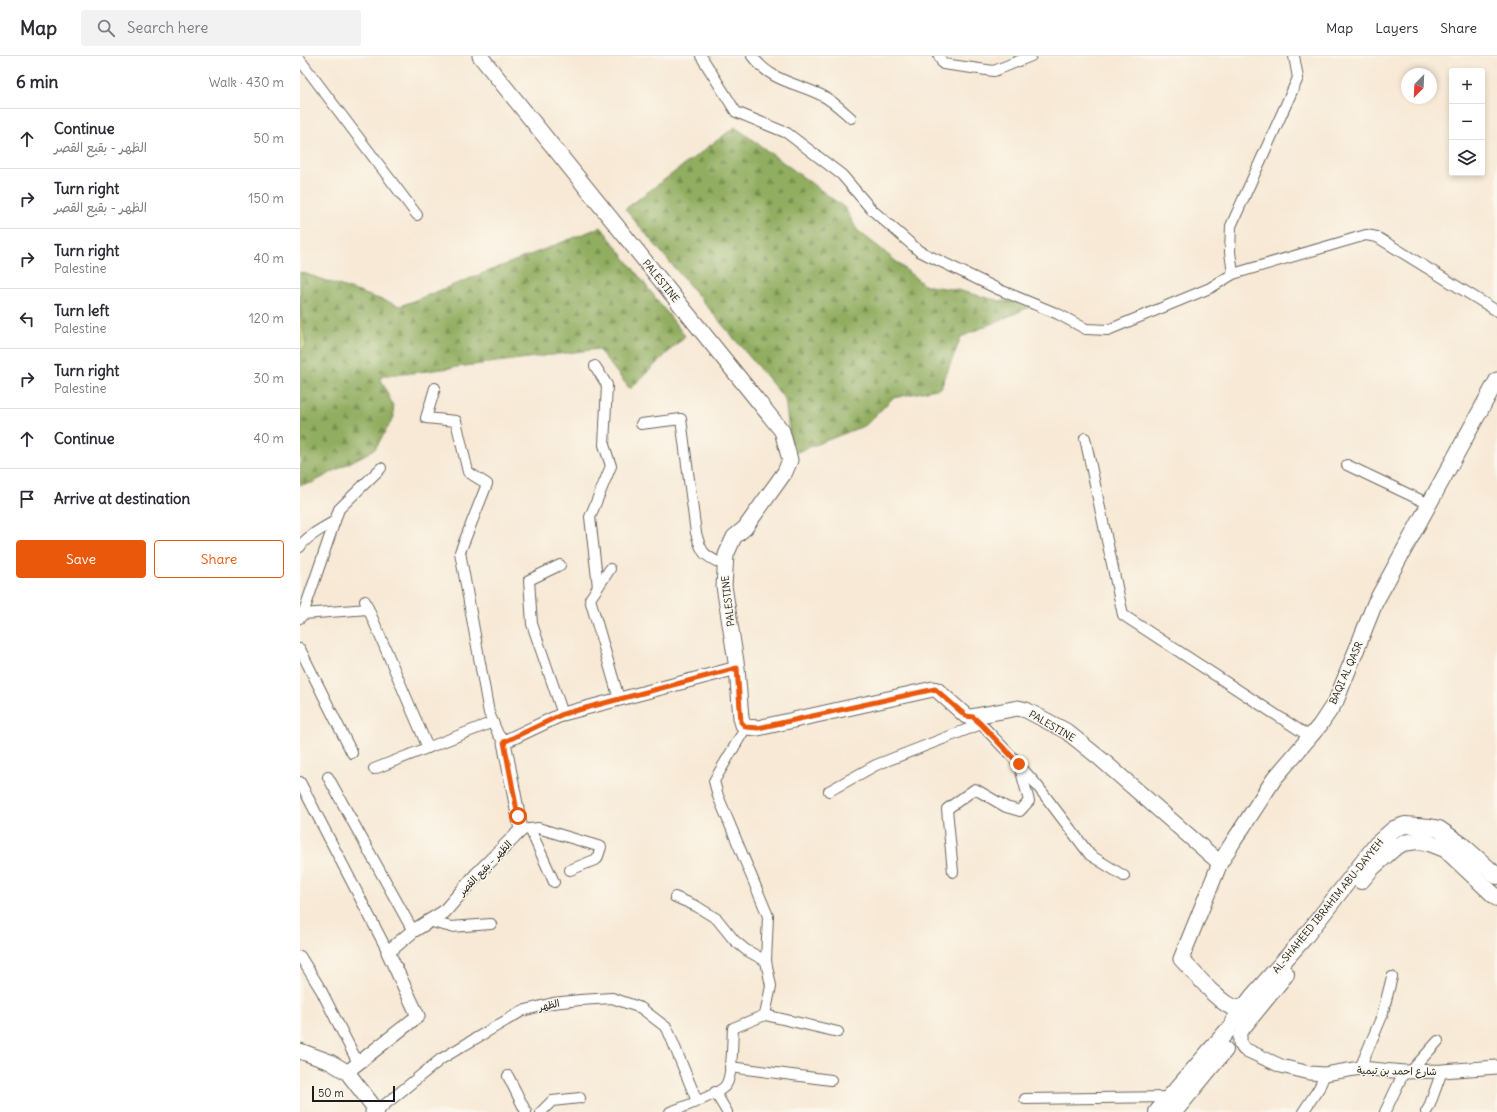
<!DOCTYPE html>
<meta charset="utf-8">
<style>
:root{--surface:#fff;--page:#f2f2f3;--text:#2b2b33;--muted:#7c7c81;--line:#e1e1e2;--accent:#ea580c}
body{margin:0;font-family:Delius,"Playpen Sans Arabic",sans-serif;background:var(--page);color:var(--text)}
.controls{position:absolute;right:12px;top:12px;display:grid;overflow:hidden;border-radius:4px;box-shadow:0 2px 6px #0003}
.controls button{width:36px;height:36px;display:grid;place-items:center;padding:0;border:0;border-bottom:1px solid var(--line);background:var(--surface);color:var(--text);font:20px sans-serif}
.compass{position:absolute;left:1101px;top:12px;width:36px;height:36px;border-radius:50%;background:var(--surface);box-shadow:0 2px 6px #0003;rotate:204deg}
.scale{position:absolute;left:12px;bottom:10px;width:83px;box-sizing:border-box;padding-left:4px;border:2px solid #1c1c1c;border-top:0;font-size:11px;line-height:14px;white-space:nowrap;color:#1c1c1c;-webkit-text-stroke:3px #fbf7ec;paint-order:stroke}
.stop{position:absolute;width:12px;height:12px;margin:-9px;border:3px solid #ea580c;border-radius:50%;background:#fff}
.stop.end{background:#ea580c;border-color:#fff;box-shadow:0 1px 4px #0008}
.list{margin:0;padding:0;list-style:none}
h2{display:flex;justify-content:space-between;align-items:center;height:52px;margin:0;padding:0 16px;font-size:17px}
h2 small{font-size:13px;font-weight:400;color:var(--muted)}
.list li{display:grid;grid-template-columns:26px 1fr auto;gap:12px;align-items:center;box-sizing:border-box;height:60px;padding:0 16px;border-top:1px solid var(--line)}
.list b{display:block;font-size:15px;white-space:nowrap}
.list p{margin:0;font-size:13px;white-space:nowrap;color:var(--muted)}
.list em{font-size:13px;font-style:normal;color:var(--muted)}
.actions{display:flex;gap:8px;padding:12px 16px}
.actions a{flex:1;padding:9px 0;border:1px solid var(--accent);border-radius:4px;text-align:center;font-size:14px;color:var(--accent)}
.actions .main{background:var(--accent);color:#fff}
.icon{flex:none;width:22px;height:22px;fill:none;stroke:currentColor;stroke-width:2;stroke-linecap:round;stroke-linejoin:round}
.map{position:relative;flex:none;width:1197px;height:1056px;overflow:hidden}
header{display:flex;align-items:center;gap:24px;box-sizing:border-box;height:56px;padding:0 20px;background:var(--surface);border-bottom:1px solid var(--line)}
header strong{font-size:19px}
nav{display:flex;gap:22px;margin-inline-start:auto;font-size:14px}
.search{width:280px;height:36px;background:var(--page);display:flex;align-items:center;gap:10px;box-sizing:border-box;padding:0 14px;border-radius:4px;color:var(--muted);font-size:15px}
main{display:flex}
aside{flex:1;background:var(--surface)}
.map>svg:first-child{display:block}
</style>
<header>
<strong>Map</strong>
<div class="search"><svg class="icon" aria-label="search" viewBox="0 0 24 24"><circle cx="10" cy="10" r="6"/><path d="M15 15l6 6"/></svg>Search here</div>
<nav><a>Map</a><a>Layers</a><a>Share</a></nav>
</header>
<main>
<aside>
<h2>6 min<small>Walk · 430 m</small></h2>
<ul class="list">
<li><svg class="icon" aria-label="ahead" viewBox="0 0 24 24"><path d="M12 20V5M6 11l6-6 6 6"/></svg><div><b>Continue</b><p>الظهر - بقيع القصر</p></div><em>50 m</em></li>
<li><svg class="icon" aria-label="right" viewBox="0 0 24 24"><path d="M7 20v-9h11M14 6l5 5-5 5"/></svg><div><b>Turn right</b><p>الظهر - بقيع القصر</p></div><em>150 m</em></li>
<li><svg class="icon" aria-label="right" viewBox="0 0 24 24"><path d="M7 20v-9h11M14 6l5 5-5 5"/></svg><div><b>Turn right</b><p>Palestine</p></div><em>40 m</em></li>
<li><svg class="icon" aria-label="left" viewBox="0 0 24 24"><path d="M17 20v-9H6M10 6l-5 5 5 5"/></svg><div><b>Turn left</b><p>Palestine</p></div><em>120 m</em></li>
<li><svg class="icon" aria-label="right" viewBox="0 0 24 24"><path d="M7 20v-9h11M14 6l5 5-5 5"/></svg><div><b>Turn right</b><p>Palestine</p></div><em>30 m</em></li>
<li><svg class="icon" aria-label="ahead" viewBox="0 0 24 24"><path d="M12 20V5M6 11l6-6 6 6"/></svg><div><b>Continue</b></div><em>40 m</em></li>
<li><svg class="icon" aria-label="arrive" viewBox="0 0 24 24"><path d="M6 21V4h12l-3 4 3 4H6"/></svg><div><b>Arrive at destination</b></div></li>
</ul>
<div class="actions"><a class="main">Save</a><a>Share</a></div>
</aside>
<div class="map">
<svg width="1197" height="1056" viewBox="0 0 1197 1056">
<defs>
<pattern id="forest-firs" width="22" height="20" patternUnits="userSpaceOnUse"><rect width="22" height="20" fill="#91ad60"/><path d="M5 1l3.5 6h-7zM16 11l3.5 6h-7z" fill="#768c4e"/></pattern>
</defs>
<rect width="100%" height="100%" fill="#fbf7ec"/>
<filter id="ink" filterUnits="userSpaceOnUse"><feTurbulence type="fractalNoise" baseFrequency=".025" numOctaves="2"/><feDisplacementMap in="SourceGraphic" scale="8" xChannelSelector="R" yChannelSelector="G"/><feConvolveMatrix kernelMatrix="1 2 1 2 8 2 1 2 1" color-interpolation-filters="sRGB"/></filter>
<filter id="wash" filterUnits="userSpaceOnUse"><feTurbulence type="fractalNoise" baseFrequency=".012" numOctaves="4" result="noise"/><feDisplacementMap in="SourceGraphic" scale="16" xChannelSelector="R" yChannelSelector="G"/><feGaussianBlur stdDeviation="0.9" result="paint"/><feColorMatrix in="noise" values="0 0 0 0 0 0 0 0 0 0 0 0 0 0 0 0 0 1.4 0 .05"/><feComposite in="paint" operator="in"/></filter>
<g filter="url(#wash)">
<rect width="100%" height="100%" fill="#f7e9d5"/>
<g fill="url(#forest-firs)" stroke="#56643e">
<polygon points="435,71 545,152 557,174 580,192 624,229 657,234 700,245 739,247 661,281 641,332 593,342 566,369 492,398 485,343 325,153"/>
<polygon points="301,171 385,280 330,333 298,293 80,321 93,350 94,361 75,393 12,427 0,429 0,216 100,250"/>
</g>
<polygon fill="#b7c96c" stroke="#6a7244" points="0,248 6,290 0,296"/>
</g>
<g filter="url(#ink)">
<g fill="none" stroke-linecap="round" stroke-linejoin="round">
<g stroke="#69645d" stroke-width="12">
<g id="minor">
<polyline points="401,0 436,56 487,77 542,119 571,153 619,195 700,234 758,258 786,273 808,274 910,232 933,218 930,196 931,170 998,22 994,0"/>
<path d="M452 0C472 26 494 26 521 39 532 44 542 54 551 62"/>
<polyline points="639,0 643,8 694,15 731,0"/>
<polyline points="0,4 117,159"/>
<polyline points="933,218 1066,179 1077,181 1197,255"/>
<polyline points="295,310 307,329 304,389 311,410 290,461 298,531"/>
<polyline points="135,332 126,362 156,365 168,416 187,428 160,496 189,657 198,678 204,686"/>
<path d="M341 368 381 363 396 477C402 499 404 499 424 509"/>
<polyline points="785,382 823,559 1010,681"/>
<polyline points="1047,409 1129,448"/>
<path d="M0 491C5 481 25 471 35 465"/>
<polyline points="260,509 229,524 232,568 263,658"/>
<polyline points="310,513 290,543 319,643"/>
<polyline points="65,545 128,692"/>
<polyline points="3,558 39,453 81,412"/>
<polyline points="0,562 3,558 68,553"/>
<polyline points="0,593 52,697"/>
<polyline points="446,671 414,725 418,740 468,860 466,905 471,930 465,959"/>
<polyline points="720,710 736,728 790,799 824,820"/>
<polyline points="74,713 193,666"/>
<polyline points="28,721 113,875"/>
<polyline points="0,726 88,896"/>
<polyline points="529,735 576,709 681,668 676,664"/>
<polyline points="230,773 254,826"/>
<polyline points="221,774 238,772 301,791 297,803 270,814"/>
<polyline points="653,816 647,753 675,733 706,751 720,755 729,745 719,708 681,668"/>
<polyline points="375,841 396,850 417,863 434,884 446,894 466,905"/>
<polyline points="128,865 151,871 191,868"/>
<polyline points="0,900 21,934 58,1007"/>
<polyline points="430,1011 531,1024"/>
<polyline points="1060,1012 1082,960 1092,921"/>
<polyline points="1111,1015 1138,985"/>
<polyline points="208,1020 226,1056"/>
<polyline points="415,1036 427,1056"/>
<polyline points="725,1043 871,1041"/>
<polyline points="79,1056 77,1055 141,1003 222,955 253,947 280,944 312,942 341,952 367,972 397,1045"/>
<polyline points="241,1056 252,1045 280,1042"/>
<path d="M370 1056C381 1052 420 1038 426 1029 433 1018 432 986 433 972L465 959 538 976"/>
<polyline points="1003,1056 1019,1032 1025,1018"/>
<polyline points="1085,1056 1104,1016"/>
<polyline points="1126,1056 1129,1051 1142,1015"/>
</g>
</g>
<g stroke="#69645d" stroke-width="15">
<g id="tertiary">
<polyline points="940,980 940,987 944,993 981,1010 1010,1017 1025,1018 1060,1012 1104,1016 1142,1015 1197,1011"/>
<polyline points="47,1016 118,960 88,896 113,875 144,856 177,818 221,774 204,686 263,658 437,612"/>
</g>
</g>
<g stroke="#69645d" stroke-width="17">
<g id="secondary">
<polyline points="180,0 482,375 490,404 485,416 445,472 434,481 426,499 424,530 437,612 441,662 443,669 446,671 458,672 633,633 637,634 666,660 670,661 718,652 726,654 766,675 802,704 920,807"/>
<polyline points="913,937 881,903 920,807 933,786 974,723 1020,669 1036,645 1075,547 1197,324"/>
<polyline points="0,995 30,1006 47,1016 77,1055 73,1056"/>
</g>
</g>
<g stroke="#69645d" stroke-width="18">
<g id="primary">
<polyline points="1061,825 1073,811 1093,793 1103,787 1117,785 1127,786 1145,793 1197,842"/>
<path d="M913 937C921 944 933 957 945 950"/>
<polyline points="933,966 952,941 1004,882 1077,788 1094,773 1105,769 1130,771 1139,773 1162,789 1197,820"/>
<polyline points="943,971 986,918"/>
<polyline points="857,1056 928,974"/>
<polyline points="874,1056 925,994"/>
</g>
</g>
<use href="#minor" stroke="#fff" stroke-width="10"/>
<use href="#tertiary" stroke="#fff" stroke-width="13"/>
<use href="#secondary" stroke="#fff" stroke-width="15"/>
<use href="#primary" stroke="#fff" stroke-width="16"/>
</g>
</g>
<g fill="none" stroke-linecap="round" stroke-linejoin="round" filter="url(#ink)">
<polyline stroke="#ea580c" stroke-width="5" points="218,760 204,686 263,658 437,612 441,666 446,671 458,672 635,633 666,660 673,661 681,668 719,708"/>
</g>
<g text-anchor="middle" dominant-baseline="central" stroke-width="3" stroke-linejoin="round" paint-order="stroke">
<g font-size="10" fill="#1c1c1c" stroke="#fbf7ec">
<text transform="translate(361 225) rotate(51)">PALESTINE</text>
<text transform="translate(428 545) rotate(-97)">PALESTINE</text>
<text transform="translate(1046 617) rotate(-66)">BAQI AL QASR</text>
<text transform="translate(752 670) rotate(30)">PALESTINE</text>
<text transform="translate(185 812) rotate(-46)">الظهر - بقيع القصر</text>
<text transform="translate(1028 850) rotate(-51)">AL-SHAHEED IBRAHIM ABU-DAYYEH</text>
<text transform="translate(249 949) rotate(-12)">الظهر</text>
<text transform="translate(1097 1015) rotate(1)">شارع احمد بن تيمية</text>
</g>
</g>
</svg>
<div class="controls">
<button>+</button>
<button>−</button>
<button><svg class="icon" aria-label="layers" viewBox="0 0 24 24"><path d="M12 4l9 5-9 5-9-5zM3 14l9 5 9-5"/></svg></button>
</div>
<svg class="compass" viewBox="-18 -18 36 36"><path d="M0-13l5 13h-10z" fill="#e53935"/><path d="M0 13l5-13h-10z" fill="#7c7c81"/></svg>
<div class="scale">50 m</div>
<div class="stop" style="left:218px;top:760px"></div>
<div class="stop end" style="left:719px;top:708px"></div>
</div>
</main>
